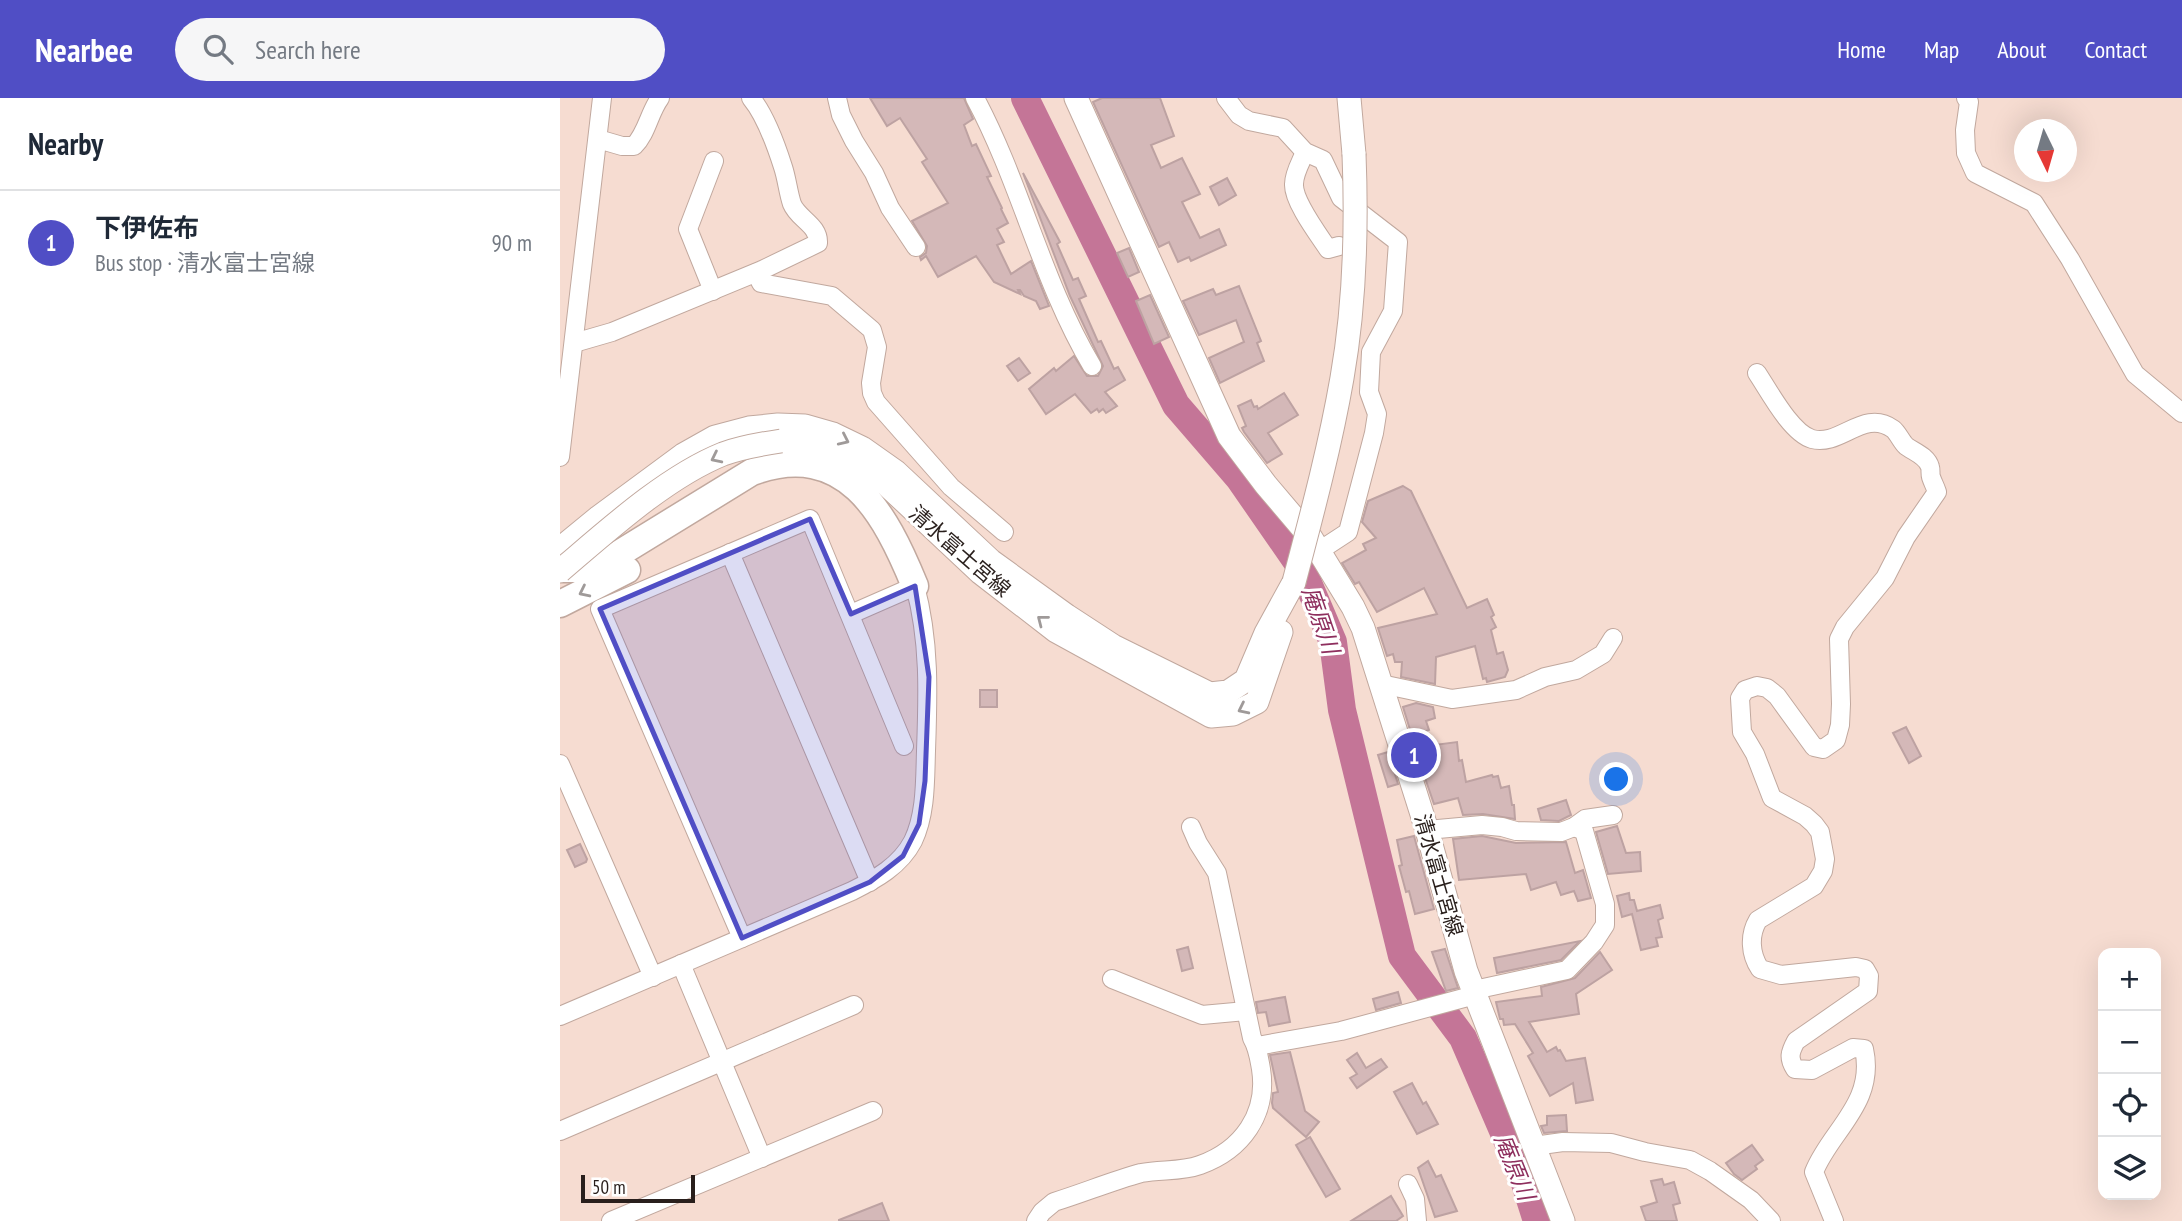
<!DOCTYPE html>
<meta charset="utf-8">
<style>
:root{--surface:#fff;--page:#f6f6f7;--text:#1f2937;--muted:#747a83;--line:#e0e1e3;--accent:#504ec5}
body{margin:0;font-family:"PT Sans Narrow","Noto Sans JP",sans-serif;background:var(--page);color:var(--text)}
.controls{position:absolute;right:21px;bottom:21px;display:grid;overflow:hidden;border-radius:14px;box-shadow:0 7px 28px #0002}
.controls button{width:63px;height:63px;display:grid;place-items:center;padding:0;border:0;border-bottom:2px solid var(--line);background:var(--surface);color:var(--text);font:35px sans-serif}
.compass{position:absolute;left:1454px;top:21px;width:63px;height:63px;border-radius:50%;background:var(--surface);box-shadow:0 7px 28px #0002;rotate:175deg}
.scale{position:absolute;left:21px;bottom:18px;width:114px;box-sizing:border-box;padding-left:7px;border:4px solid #291f1c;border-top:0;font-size:19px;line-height:24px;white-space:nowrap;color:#291f1c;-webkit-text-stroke:5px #fff;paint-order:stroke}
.you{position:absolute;left:1057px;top:682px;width:24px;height:24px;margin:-18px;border:5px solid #fff;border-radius:50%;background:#1a73e8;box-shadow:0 0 0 10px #1a73e833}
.badge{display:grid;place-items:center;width:46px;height:46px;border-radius:50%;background:var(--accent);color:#fff;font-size:23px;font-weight:700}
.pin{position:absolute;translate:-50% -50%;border:4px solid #fff;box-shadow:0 2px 7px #0006}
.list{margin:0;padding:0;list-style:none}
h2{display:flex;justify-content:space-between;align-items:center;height:91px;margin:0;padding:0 28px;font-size:30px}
h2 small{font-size:23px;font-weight:400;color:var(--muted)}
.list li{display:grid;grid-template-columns:46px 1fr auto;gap:21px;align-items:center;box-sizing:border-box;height:105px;padding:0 28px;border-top:2px solid var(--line)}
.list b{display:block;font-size:26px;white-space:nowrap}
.list p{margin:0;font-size:23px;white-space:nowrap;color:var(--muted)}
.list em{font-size:23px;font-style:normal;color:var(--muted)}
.icon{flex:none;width:38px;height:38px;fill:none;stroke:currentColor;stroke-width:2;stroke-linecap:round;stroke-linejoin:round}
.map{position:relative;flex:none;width:1622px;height:1123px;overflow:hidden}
header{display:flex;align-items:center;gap:42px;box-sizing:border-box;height:98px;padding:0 35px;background:var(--accent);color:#fff}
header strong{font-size:33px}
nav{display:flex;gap:38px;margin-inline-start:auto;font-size:24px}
.search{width:490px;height:63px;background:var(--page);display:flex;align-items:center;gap:18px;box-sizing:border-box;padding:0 24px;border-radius:38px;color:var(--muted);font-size:26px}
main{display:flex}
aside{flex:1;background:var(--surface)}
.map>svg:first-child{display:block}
</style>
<header>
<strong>Nearbee</strong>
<div class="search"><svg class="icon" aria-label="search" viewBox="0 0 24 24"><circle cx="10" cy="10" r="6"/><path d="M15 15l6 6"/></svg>Search here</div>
<nav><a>Home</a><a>Map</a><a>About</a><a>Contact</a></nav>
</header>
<main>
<aside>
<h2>Nearby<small></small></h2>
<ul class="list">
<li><span class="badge">1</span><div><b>下伊佐布</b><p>Bus stop · 清水富士宮線</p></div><em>90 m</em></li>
</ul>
</aside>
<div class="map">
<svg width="1622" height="1123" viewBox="0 0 1622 1123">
<rect width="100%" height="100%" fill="#f6dcd1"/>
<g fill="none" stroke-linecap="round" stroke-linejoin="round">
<polyline stroke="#c47597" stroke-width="28" points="465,0 616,307 679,380 742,471 773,544 782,612 842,858 903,940 963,1079 977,1123"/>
</g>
<g fill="#d4b8b8" stroke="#bda2a2" stroke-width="2">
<polygon points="310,0 404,0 413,21 404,27 412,48 416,46 431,78 427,79 442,110 441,111 448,125 437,131 444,144 437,147 451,176 471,163 489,208 480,211 476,203 464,198 460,192 458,192 460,196 434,184 416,158 378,179 366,158 361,162 360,159 366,155 367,148 352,123 388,105 362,64 367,61 340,20 327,28"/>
<polygon points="542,0 600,0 614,38 591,47 601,70 622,60 640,96 622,104 640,140 659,131 666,147 631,163 629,159 618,164 609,144 599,149 533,4"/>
<polygon points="463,75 500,144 497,146 513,182 518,180 526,198 519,201 538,244 541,243 554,271 558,269 565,282 545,294 557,308 546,315 543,311 539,314 537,311 531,315 515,296 486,316 469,291 494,270 496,273 514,258 527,278 538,278 543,268 510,198"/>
<polygon points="667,80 676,97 659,107 650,89"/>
<polygon points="569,150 579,174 568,179 557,155"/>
<polygon points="679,188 701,243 697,245 704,263 660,285 649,260 684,244 676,222 639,237 623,203 653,191 656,197"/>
<polygon points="590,197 609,239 594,246 576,203"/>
<polygon points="459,260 470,275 458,283 447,268"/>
<polygon points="724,295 738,317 708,335 722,356 707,365 684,334 682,330 686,328 678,308 691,302 694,309 697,308 698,311"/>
<polygon points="843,388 851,393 907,510 927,501 934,517 931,519 936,529 931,532 937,556 943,554 948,572 945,579 927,584 926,580 923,581 915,548 876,559 875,586 841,579 842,564 835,564 833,556 827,558 818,530 877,516 864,490 817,514 799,484 795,486 782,465 806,452 803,446 816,440 802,424 808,403"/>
<rect x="420" y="592" width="17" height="17"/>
<polygon points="856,605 873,609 875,620 866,623 869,632 852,638 843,609"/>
<polygon points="1346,629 1361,658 1349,665 1333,635"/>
<polygon points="897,644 899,663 902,662 906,684 932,677 933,679 938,678 941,690 949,688 952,707 954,707 955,721 923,716 903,717 898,700 874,706 863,674 875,671 875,667 877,667 874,647"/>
<polygon points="828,654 838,686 828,689 818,657"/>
<polygon points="1006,702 1011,717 999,723 981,722 978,711"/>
<polygon points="1057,728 1066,755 1080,754 1081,773 1048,776 1036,734"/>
<polygon points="854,738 874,811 855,816 849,793 846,794 839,768 842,767 837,742"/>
<polygon points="922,738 956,745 1006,744 1015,775 1023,772 1031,800 1018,803 1014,793 1001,797 996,784 971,792 966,776 899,782 893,741"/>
<polygon points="20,746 27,761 26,764 15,769 7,752"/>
<polygon points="1069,795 1070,802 1074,802 1077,813 1100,807 1103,820 1098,822 1102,839 1096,840 1098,848 1081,852 1072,816 1062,819 1057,798"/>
<polygon points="1020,843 1001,862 937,875 934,860"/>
<polygon points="628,849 633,870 622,873 617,852"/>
<polygon points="885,851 898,890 886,893 872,854"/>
<polygon points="1040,854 1052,872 1016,896 1019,916 969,924 987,954 996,949 998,953 1000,952 1006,963 1025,960 1033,1002 1016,1005 1013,985 990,998 968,958 973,955 955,926 944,927 943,921 940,921 936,904 982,898 981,889 1015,880"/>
<polygon points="838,894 841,905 816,912 813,901"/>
<polygon points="725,899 730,924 709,928 706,914 698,915 696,904"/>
<polygon points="730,954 745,1013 759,1024 746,1039 713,1010 712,1005 713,995 718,994 710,957"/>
<polygon points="797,955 806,970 821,961 827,969 797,990 790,980 797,976 787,962"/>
<polygon points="852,985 863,1006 866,1004 878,1026 857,1036 834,994"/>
<polygon points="1006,1017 1007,1033 984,1035 981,1028 987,1027 987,1018"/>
<polygon points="750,1039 780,1091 766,1099 736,1047"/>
<polygon points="1192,1047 1203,1062 1195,1068 1197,1071 1182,1082 1174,1076 1166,1065"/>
<polygon points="868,1063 876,1079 881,1077 897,1113 875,1119 858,1070"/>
<polygon points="1102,1081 1104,1087 1114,1084 1120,1105 1113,1107 1117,1123 1086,1123 1081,1109 1097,1104 1091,1083"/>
<polygon points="831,1098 843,1118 836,1123 791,1123"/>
<polygon points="322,1105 329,1123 279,1123 279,1122"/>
</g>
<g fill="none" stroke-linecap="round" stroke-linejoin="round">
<g stroke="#c1a89e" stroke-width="20">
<g id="minor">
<polyline points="277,0 281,17 294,43 314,75 330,110 356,149"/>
<path d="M415 0C461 86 482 184 532 268"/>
<polyline points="666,0 679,17 689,23 723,30 745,54 763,62 781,100 838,144 833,213 811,254 809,294 817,316 814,335 788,434 759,453"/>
<polyline points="1406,0 1409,4 1405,32 1406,55 1415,75 1474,105 1510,161 1575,276 1622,315"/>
<path d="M38 41 62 48H74C87 35 89 15 100 0"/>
<path d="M745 54C741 64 734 75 734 86 733 103 758 136 768 151L779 148"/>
<polyline points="196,175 201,185 272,198 312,232 317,249 311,285 312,295 316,304 391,389 444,434"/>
<polyline points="153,193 128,131 154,63"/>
<path d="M14 245 52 234 202 172 258 145C259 127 238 121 232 106 228 94 227 81 223 69 216 47 206 18 191 0"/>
<path d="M1197 275C1209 293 1231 335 1252 341 1280 349 1304 310 1333 331 1338 335 1341 343 1346 348 1354 354 1367 358 1370 369 1371 372 1370 376 1371 379 1373 385 1375 388 1377 394L1346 439 1325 480 1285 529 1279 541 1281 606 1280 627 1276 642 1263 651 1254 649 1217 598 1207 590 1197 588 1185 592 1180 600 1182 634 1195 656 1212 700 1245 718 1254 726 1260 734 1265 761 1263 773 1254 788 1198 822C1189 837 1190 856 1200 871L1221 877 1296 869 1305 871 1309 878 1308 893 1236 943C1230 954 1228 960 1235 971L1252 972 1293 950 1304 951C1316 1005 1270 1033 1254 1074L1274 1123"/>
<polyline points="0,359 42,0"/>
<polyline points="170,455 310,784"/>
<polyline points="821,586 892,601 956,592 985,579 1016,572 1043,556 1053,540"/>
<polyline points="0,666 93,879"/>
<polyline points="867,732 922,727 942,729 956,733 1001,734 1014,729 1025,721 1053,717"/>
<polyline points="182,840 40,511 250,421 344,648"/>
<polyline points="121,866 202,1060"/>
<polyline points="552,881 642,917 686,913"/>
<polyline points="914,892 1007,872 1034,844 1045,827 1045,806 1024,733 1014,729"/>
<path d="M0 918 292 793C316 781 340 768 353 743 366 716 365 683 366 653 368 597 370 543 355 488L291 516"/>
<polyline points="697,948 781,933 915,897"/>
<polyline points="0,1033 294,907"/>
<polyline points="974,1048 1003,1044 1051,1045 1085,1054 1130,1062 1150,1073 1191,1102 1211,1123"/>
<polyline points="848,1086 855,1101 857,1123"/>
<polyline points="51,1123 313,1013"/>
<path d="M476 1123 482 1114 494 1104C523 1095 552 1083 581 1075 601 1071 621 1074 640 1067 682 1052 708 1016 701 971 699 960 698 950 692 940L657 775 638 745 631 729"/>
</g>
</g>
<g stroke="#c1a89e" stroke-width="25">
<g id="major">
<polyline points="516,0 669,338 706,387 751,440 793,509 803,530 867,732 906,873 1003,1123"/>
<polyline points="789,0 794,56"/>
<polyline points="221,343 268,353 293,364 327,387 421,475 496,533 651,618 673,616 697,604 721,534"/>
<polyline points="0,451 39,419 123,357 155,339 189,330 218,327 245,328 273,336 302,350 336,374 431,463 507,518 553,548 650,596 668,594 686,582 706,535 734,484"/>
</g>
</g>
<g stroke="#c1a89e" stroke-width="29">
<g id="highway">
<path d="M0 471H23L39 468 192 374C286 340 325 415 355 488"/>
<polyline points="0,506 67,472"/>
</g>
</g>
<use href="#minor" stroke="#fff" stroke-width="18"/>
<use href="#major" stroke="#fff" stroke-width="23"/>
<use href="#highway" stroke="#fff" stroke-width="26"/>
<g stroke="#c1a89e" stroke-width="25" stroke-linecap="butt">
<g id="major-bridge">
<path d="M0 473C47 433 106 379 163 356 182 349 201 346 221 343"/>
<path d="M734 484C752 416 770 349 782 280 795 206 797 131 794 56"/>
</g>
</g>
<use href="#major-bridge" stroke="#fff" stroke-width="23"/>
</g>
<defs><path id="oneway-chevron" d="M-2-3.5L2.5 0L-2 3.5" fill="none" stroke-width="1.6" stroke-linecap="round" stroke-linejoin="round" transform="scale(1.75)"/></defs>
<g stroke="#9f9a99">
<use href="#oneway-chevron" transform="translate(284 342) rotate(25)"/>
<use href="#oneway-chevron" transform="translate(156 360) rotate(154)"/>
<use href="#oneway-chevron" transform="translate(24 494) rotate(154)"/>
<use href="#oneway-chevron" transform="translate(482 522) rotate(-142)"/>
<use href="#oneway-chevron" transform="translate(683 611) rotate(154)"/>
</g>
<path fill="#504ec5" fill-opacity="0.2" stroke="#504ec5" stroke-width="5" stroke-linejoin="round" d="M250 421 291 516 355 488 369 579 365 683 359 726 343 758 310 784 182 840 40 511Z"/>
<g text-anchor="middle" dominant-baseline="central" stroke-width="6" stroke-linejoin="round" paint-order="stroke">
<g font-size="21" fill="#291f1c" stroke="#fff">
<text transform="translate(400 453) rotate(41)">清水富士宮線</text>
<text transform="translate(879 777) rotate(74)">清水富士宮線</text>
</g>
<g font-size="23" font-style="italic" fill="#8e2f5e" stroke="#fff">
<text transform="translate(761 522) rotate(71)">庵原川</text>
<text transform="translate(955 1069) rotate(68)">庵原川</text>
</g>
</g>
</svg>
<div class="controls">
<button>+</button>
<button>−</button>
<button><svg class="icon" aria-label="locate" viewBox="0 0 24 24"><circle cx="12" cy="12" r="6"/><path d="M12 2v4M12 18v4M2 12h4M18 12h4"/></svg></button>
<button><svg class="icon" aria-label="layers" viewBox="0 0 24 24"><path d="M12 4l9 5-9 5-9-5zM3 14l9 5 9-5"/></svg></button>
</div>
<svg class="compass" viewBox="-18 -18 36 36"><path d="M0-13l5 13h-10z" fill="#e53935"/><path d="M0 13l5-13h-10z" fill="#747a83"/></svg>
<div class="scale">50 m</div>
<div class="you"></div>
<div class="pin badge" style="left:854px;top:657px">1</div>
</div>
</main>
